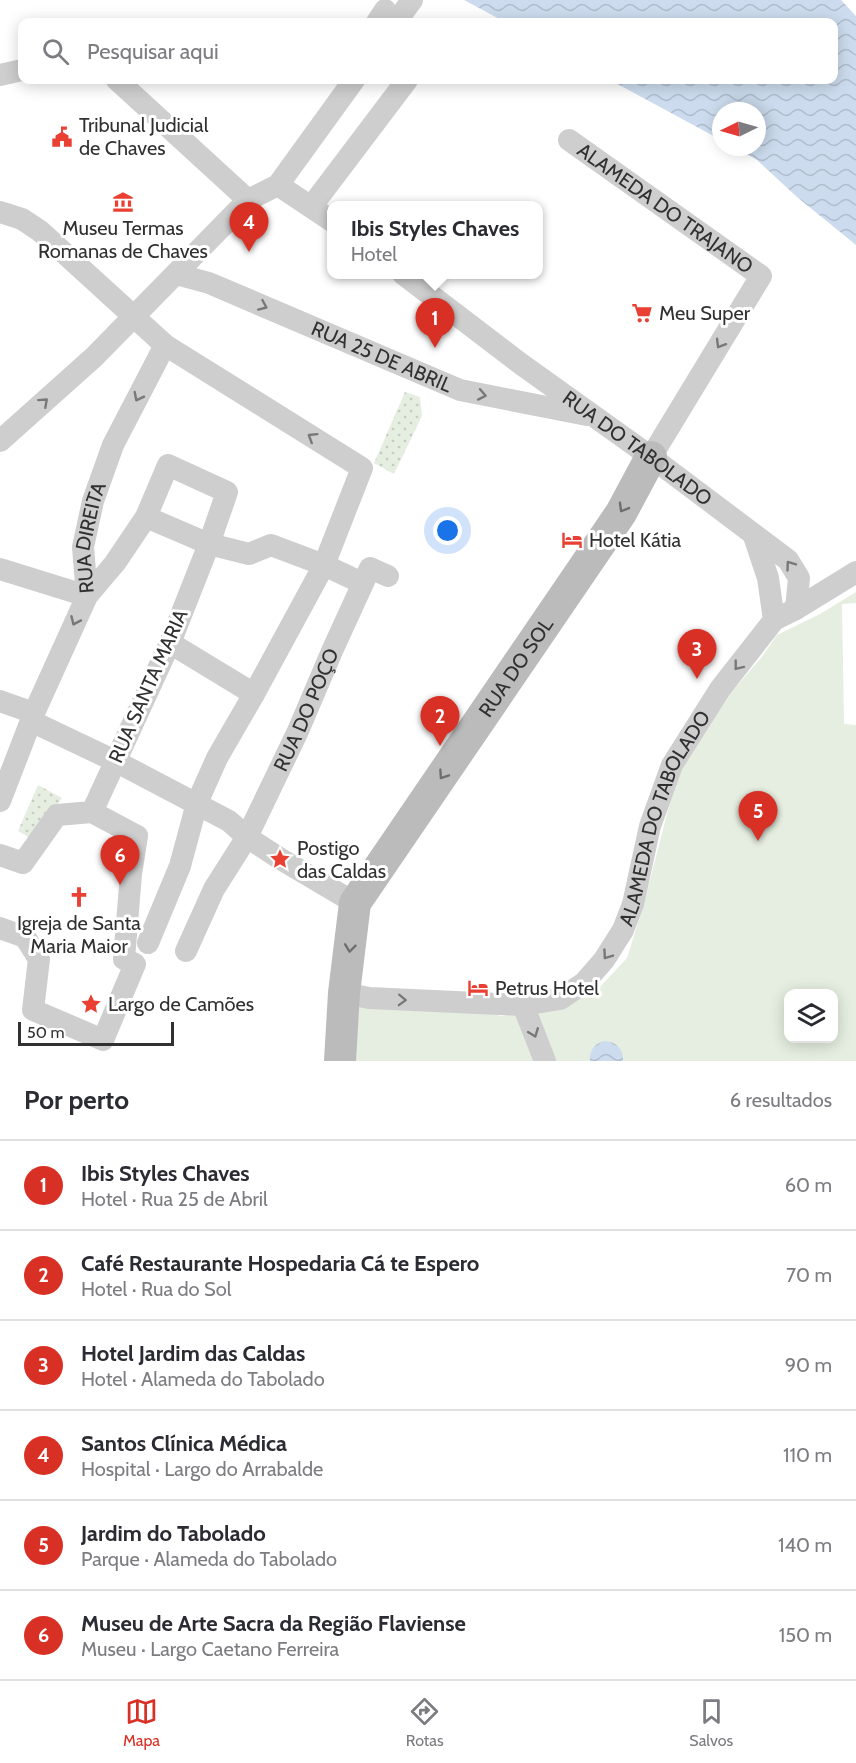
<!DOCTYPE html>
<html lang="pt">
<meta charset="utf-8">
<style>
:root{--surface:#fff;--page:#f2f2f3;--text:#2b2b33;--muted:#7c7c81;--line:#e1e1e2;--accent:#d93025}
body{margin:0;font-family:Cabin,sans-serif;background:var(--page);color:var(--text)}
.controls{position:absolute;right:18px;bottom:18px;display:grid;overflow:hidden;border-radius:12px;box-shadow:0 3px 15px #0003}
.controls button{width:54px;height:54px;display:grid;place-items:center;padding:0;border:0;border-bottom:2px solid var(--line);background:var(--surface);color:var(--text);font:30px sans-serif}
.compass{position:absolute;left:712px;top:102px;width:54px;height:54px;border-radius:50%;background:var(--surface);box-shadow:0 3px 15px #0003;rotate:265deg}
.scale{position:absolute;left:18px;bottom:15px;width:156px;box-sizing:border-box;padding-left:6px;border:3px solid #313131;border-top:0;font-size:16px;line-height:21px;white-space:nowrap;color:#313131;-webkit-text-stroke:4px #fff;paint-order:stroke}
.you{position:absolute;left:448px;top:531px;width:21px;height:21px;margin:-15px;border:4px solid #fff;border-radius:50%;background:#1a73e8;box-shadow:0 0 0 9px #1a73e833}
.badge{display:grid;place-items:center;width:39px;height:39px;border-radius:50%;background:var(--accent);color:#fff;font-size:20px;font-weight:700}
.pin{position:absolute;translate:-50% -50px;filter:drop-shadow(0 2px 3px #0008)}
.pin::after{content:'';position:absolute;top:32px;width:21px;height:18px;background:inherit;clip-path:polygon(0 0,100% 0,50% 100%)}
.popup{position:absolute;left:327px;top:201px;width:216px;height:78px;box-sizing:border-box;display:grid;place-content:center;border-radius:12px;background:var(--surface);filter:drop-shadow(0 2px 4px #0005);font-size:20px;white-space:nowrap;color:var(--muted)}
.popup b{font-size:22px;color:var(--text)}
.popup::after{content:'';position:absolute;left:50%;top:100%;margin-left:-12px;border:12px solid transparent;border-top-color:var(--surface)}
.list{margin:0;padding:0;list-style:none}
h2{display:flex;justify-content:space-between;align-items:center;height:78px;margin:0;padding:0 24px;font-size:26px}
h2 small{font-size:20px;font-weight:400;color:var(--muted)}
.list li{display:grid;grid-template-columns:39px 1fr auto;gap:18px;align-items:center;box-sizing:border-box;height:90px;padding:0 24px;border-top:2px solid var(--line)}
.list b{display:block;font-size:22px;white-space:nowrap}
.list p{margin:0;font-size:20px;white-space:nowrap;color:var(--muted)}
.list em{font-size:20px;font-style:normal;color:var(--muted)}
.icon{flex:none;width:33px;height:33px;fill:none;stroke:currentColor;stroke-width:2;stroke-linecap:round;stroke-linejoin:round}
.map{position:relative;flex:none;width:856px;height:1061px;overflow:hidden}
.search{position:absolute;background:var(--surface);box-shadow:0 3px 15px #0003;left:18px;right:18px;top:18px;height:66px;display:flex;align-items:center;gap:15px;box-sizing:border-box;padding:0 21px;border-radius:12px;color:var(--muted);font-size:22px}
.sheet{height:618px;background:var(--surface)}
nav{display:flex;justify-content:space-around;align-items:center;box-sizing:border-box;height:84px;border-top:2px solid var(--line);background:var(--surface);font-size:16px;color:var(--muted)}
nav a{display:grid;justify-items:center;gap:3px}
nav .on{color:var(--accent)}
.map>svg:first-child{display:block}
</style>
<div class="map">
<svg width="856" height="1061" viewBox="0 0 856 1061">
<defs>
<pattern id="grass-dots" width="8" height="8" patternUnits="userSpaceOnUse" patternTransform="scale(1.5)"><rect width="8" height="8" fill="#e5eee0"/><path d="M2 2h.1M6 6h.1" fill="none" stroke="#c5cdc1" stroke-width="1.8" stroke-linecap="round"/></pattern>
<pattern id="water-waves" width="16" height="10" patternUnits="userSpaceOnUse" patternTransform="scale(1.5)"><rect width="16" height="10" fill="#ccdcee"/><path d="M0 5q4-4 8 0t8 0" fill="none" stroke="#b0bdcd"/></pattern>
</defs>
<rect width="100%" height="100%" fill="#fff"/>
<g fill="url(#grass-dots)">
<polygon points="405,392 420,397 422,416 394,474 374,463"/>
<polygon points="38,785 62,798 34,840 18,831"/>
</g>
<path fill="#e5eee0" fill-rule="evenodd" d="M856 592V603L842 604 844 724 856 725V1061H354L361 991 502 1016 563 1007 598 989 627 958 643 907 677 775 728 696 761 658 777 635 820 614ZM788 993H834V1038H788Z"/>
<g fill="url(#water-waves)">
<polygon points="464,0 841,0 856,16 856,245 797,197 757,160 734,147 757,147 757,111 721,111 721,140 610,80 834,80 834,22 505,22"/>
<path d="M605 1041C616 1042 624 1049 623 1061H590C589 1050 594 1044 605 1041Z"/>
</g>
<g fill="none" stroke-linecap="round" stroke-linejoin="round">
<g stroke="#cecece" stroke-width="22">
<polyline points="377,22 385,10"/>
<polyline points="396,22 412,0"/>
<polyline points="0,75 22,70"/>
<polyline points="117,80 248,200"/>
<path id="s1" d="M569 140 761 276 651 457"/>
<polyline points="278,185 332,221"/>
<polyline points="311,207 407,80"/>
<polyline points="0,212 22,219 40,231 165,345 362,468 324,565 254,694 217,758 197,803 180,866 148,943"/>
<path id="s2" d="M176 274 209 283 460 390 587 415"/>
<path id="s3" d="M403 274 521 364 651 457 788 560 799 578 796 609"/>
<polyline points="0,441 94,357 248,200 278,185 354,80"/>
<polyline points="146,517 209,544 249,554 271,545 324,565 362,583"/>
<polyline points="754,536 768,578 774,620"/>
<polyline points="0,569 87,596 115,563 146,517 168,465 227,492 209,544 170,643 92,812 57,815 23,863 0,855"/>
<polyline points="170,643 254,694"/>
<polyline points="0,701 34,713"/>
<polyline points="31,721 115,761 229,821 247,837 279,858 355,903"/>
<path id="s4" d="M0 801 34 713 87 596 83 547 93 501 113 445 165 345"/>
<polyline points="0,928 25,937 39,959 33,1010 103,1040 135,964 124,959 131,874 137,836 92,812"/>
<path id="s5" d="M186 951 214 889 247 837 298 731 332 651 370 568 388 576"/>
<path id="s6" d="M344 993 369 998 523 1005 560 999 584 983 604 960 623 930 633 904 650 826 672 765 720 689 774 620 796 609 856 572"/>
<polyline points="523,1005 545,1061"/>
</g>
<path stroke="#bbb" stroke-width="32" id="s7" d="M340 1061 344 993 355 903 621 513 651 457"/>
</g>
<defs><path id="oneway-chevron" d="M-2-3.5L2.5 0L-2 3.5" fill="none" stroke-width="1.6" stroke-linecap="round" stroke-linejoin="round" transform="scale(1.5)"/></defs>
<g stroke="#787878">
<use href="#oneway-chevron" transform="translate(263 306) rotate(24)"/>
<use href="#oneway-chevron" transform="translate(720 344) rotate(121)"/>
<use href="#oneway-chevron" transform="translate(482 395) rotate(11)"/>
<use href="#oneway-chevron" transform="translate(138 397) rotate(117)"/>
<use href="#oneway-chevron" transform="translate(44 402) rotate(-42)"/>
<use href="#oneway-chevron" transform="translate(312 437) rotate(-148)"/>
<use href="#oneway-chevron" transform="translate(790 565) rotate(-126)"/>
<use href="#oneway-chevron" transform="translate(75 621) rotate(114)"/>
<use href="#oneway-chevron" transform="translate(738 666) rotate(128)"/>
<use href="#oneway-chevron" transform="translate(607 955) rotate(125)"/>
<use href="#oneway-chevron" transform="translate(402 1000) rotate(2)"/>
<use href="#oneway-chevron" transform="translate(534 1033) rotate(69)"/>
</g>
<g stroke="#6f6f6f">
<use href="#oneway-chevron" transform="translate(623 508) rotate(120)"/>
<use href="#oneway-chevron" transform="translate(443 775) rotate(124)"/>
<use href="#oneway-chevron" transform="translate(350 948) rotate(97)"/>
</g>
<defs>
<g id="civic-bare" transform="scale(1.62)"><path d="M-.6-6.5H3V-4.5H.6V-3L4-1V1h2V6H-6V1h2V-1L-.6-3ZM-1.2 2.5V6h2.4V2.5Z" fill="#e94033" stroke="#fff" stroke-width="2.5" paint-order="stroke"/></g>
<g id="museum-bare" transform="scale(1.62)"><path d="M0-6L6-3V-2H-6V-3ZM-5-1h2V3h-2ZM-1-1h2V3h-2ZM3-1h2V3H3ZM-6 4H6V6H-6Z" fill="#e94033" stroke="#fff" stroke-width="2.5" paint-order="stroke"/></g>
<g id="supermarket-bare" transform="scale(1.62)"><path d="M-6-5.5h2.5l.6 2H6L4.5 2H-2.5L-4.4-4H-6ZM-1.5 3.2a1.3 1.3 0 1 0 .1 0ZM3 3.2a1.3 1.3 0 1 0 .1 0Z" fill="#e94033" stroke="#fff" stroke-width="2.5" paint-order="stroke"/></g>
<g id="hotel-bare" transform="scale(1.62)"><path d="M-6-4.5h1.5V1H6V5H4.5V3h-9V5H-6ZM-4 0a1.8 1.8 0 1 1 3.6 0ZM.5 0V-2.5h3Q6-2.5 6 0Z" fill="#e94033" stroke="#fff" stroke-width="2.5" paint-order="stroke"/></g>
<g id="sight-bare" transform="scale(1.62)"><path d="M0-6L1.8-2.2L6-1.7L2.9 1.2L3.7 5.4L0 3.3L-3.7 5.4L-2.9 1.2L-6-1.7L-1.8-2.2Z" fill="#e94033" stroke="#fff" stroke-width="2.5" paint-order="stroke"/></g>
<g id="church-bare" transform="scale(1.62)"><path d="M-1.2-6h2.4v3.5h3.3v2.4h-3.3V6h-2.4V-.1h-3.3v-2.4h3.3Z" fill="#e94033" stroke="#fff" stroke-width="2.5" paint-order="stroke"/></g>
</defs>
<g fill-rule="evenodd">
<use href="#civic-bare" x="62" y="137"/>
<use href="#museum-bare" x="123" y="202"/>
<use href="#supermarket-bare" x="642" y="313"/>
<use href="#hotel-bare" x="572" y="540"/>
<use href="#sight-bare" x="280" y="859"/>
<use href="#church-bare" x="79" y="897"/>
<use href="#hotel-bare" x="478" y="988"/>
<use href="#sight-bare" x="91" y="1004"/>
</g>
<g text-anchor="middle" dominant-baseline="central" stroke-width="6" stroke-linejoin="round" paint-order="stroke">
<g font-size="20" fill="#313131" stroke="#fff" text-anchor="start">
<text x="79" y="125">Tribunal Judicial<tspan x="79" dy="23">de Chaves</tspan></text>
<text x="123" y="228" text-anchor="middle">Museu Termas<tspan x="123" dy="23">Romanas de Chaves</tspan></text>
<text x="659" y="313">Meu Super</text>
<text x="589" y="540">Hotel Kátia</text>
<text x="297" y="848">Postigo<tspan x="297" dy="23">das Caldas</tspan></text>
<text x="79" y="923" text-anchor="middle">Igreja de Santa<tspan x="79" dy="23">Maria Maior</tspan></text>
<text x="495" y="988">Petrus Hotel</text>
<text x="108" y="1004">Largo de Camões</text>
</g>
<g font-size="20" fill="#313131" stroke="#fff">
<text stroke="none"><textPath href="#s1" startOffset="118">ALAMEDA DO TRAJANO</textPath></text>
<text stroke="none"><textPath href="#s2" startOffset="222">RUA 25 DE ABRIL</textPath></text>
<text stroke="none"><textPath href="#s3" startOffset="292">RUA DO TABOLADO</textPath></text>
<text stroke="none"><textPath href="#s4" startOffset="282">RUA DIREITA</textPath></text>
<text stroke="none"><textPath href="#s7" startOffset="444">RUA DO SOL</textPath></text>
<text transform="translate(148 686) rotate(-66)">RUA SANTA MARIA</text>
<text stroke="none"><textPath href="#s5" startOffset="270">RUA DO POÇO</textPath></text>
<text stroke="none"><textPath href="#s6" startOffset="432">ALAMEDA DO TABOLADO</textPath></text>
</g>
</g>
</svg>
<div class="controls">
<button><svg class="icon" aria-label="layers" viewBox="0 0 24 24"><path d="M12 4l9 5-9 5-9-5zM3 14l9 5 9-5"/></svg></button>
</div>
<svg class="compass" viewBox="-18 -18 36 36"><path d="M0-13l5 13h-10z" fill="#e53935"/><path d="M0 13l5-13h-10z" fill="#7c7c81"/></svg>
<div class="scale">50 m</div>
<div class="you"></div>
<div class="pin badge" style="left:435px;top:348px">1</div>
<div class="popup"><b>Ibis Styles Chaves</b>Hotel</div>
<div class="pin badge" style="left:440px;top:746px">2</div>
<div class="pin badge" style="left:697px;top:679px">3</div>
<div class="pin badge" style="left:249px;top:252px">4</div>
<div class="pin badge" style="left:758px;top:841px">5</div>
<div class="pin badge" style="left:120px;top:885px">6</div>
<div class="search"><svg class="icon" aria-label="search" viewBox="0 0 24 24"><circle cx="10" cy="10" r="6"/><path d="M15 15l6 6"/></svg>Pesquisar aqui</div>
</div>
<section class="sheet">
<h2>Por perto<small>6 resultados</small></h2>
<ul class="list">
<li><span class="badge">1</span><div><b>Ibis Styles Chaves</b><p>Hotel · Rua 25 de Abril</p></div><em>60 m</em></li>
<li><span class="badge">2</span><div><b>Café Restaurante Hospedaria Cá te Espero</b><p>Hotel · Rua do Sol</p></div><em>70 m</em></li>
<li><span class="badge">3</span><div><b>Hotel Jardim das Caldas</b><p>Hotel · Alameda do Tabolado</p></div><em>90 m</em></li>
<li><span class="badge">4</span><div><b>Santos Clínica Médica</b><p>Hospital · Largo do Arrabalde</p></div><em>110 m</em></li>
<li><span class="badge">5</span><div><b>Jardim do Tabolado</b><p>Parque · Alameda do Tabolado</p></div><em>140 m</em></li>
<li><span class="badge">6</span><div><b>Museu de Arte Sacra da Região Flaviense</b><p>Museu · Largo Caetano Ferreira</p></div><em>150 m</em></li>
</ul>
</section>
<nav>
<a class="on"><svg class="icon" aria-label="map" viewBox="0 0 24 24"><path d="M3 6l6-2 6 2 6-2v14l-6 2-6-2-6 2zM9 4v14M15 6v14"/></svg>Mapa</a>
<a><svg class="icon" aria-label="directions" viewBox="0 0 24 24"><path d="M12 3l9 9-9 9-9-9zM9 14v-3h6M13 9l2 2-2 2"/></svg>Rotas</a>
<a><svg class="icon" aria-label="saved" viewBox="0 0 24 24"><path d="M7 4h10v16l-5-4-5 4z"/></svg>Salvos</a>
</nav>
